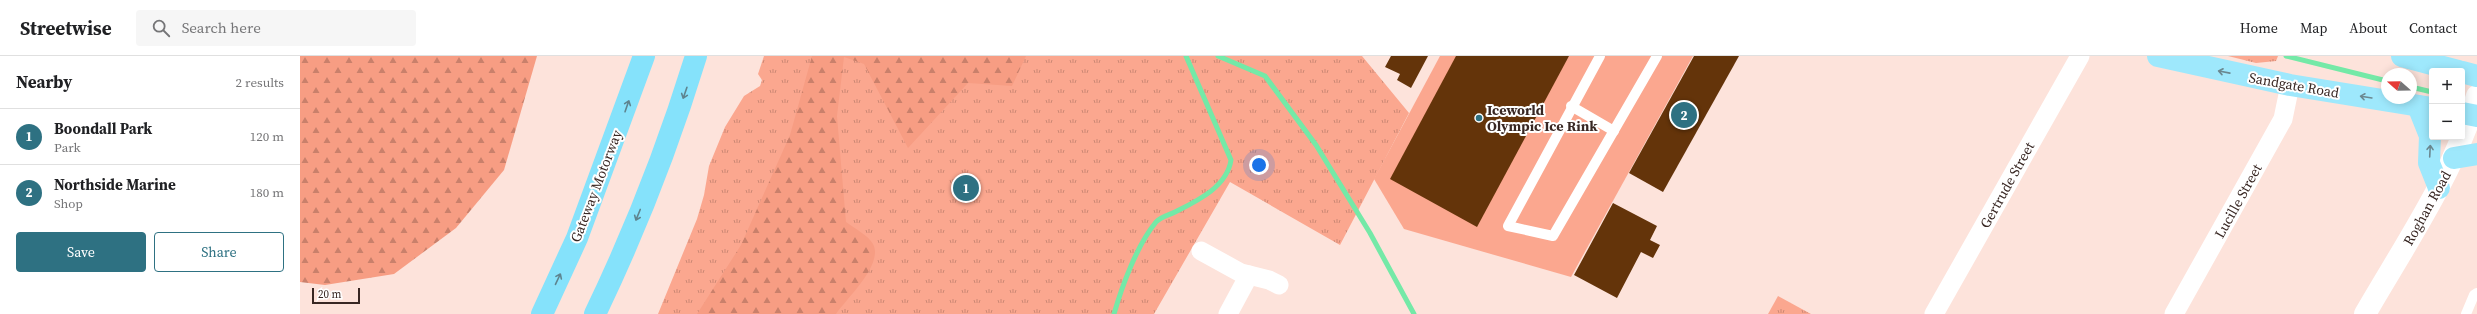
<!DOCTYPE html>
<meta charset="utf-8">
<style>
:root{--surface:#fff;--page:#f6f6f6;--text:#202124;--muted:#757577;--line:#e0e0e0;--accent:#2e7182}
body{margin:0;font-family:"Source Serif 4",serif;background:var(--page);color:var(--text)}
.controls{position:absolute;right:12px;top:12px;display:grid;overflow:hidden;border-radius:4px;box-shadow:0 2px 10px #0003}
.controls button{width:36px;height:36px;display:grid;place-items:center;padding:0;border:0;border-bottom:1px solid var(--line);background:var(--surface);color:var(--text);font:20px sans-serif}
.compass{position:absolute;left:2081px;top:12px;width:36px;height:36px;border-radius:50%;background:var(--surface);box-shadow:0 2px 10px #0003;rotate:290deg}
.scale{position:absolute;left:12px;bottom:10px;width:48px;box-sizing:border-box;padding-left:4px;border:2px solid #382723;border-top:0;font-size:11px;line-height:14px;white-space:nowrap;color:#382723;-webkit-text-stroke:3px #fff;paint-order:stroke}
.you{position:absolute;left:959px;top:109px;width:14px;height:14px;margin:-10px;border:3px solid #fff;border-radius:50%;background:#1a73e8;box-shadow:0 0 0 6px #1a73e833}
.badge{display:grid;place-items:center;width:26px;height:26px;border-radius:50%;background:var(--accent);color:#fff;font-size:13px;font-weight:700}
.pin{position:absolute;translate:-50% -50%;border:2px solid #fff;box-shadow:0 1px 4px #0006}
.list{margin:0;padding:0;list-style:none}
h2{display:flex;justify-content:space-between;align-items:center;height:52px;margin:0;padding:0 16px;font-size:17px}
h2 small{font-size:13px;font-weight:400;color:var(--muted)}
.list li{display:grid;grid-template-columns:26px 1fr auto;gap:12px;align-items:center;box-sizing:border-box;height:56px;padding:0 16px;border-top:1px solid var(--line)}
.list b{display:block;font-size:15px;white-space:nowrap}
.list p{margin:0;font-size:13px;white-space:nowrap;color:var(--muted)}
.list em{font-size:13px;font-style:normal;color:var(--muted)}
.actions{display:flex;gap:8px;padding:12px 16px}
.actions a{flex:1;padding:9px 0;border:1px solid var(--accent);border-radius:4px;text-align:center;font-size:14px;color:var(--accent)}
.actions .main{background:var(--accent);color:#fff}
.icon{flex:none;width:22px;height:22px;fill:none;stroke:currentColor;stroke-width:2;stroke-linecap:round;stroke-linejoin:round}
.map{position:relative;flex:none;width:2177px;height:258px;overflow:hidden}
header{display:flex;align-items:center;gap:24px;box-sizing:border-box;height:56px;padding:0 20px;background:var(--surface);border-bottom:1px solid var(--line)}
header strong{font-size:19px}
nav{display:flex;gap:22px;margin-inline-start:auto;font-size:14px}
.search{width:280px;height:36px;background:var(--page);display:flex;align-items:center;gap:10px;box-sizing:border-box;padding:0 14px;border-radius:4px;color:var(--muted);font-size:15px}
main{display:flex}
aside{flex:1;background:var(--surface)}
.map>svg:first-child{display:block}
</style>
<header>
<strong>Streetwise</strong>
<div class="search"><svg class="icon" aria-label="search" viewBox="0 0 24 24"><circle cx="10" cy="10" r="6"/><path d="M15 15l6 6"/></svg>Search here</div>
<nav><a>Home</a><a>Map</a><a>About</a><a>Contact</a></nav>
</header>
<main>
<aside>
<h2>Nearby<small>2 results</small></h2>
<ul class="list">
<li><span class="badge">1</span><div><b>Boondall Park</b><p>Park</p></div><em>120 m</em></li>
<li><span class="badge">2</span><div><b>Northside Marine</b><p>Shop</p></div><em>180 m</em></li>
</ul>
<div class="actions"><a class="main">Save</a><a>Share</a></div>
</aside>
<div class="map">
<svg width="2177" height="258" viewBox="0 0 2177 258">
<defs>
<pattern id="grass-tufts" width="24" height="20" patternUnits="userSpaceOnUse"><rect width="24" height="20" fill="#fba78f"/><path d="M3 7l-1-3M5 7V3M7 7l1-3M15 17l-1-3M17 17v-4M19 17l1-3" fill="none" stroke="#cc8874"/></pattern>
<pattern id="forest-firs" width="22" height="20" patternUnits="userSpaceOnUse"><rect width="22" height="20" fill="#f79d83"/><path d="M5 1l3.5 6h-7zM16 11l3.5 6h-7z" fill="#c9806b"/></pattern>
</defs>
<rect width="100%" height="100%" fill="#fde3db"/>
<g fill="url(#grass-tufts)">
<polygon points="464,0 1062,0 1109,57 1040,189 930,126 854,258 358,258 397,163 404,139 409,110 425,71 444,40 460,30 462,24 458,18"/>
<polygon points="1928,0 1978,0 1976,5 1956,7"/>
<polygon points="1478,240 1511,258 1468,258"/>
</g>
<g fill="url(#forest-firs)">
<polygon points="0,0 237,0 204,114 156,172 94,218 25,229 0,226"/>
<path d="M512 0H726L712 30 668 27 608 92 564 8 544 1 537 60 546 166C554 172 568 179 573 188 584 208 547 242 536 258H397L441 189 490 79Z"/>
</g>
<polygon fill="#fba78f" points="1140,0 1393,0 1271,221 1104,173 1074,123"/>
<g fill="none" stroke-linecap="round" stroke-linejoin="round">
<g stroke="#74e9a7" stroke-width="5">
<polyline points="918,0 965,20 1016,89 1070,177 1114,258"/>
<polyline points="1986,0 2087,25"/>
<polyline points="2111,31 2132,36"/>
<path d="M814 258C822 230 837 189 856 166 860 161 869 159 875 156 897 145 927 131 931 104L886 0"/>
</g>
</g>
<g fill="#64340a">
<polygon points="1091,0 1128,0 1111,32 1097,24 1100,18 1085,11"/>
<polygon points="1156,0 1269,0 1177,171 1090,123"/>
<polygon points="1394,0 1439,0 1363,136 1329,117"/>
<polygon points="1313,147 1357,170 1350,184 1360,189 1353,202 1341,196 1317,242 1274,219"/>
</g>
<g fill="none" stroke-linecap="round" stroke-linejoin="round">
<g stroke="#fff" stroke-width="10">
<polyline points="1300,0 1208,170 1253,180 1357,0"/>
<polyline points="1271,50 1314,75"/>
<polyline points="2166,258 2174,239 2177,237"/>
</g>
<g stroke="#fff" stroke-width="19">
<polyline points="901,195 941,217 969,224 979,229"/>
<polyline points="928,258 949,219"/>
<polyline points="1634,258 1780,0"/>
<polyline points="1874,258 1983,63 1990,29"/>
</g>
<path stroke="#fff" stroke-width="22" d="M2065 258C2106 187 2153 119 2177 40"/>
<g stroke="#9ee8fc" stroke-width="22">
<polyline points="1858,0 1990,29 2132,52"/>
<polyline points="2102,0 2158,15"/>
<polyline points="2162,16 2177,20"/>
<polyline points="2118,50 2130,80 2129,107 2139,132"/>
<polyline points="2162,57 2177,60"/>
<polyline points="2154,102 2177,98"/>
</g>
<g stroke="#85e2fb" stroke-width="22">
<polyline points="242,258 277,182 344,0"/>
<path d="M295 258C335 175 369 88 396 0"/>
</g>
</g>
<defs><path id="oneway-shaft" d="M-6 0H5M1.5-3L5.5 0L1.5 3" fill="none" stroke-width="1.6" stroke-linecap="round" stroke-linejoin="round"/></defs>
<g stroke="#6b8890">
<use href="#oneway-shaft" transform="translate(1924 16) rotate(-169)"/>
<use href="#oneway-shaft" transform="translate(2066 41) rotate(-171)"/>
<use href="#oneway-shaft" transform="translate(2130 95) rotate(-87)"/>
</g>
<g stroke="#5e848f">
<use href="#oneway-shaft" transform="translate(385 37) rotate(109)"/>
<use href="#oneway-shaft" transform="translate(327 50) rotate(-71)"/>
<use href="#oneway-shaft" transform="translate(338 159) rotate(112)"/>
<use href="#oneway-shaft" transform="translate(258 223) rotate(-65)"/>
</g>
<circle fill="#2e7182" stroke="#fff" stroke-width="1.5" cx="1179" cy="62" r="4"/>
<g text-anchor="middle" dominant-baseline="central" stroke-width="4" stroke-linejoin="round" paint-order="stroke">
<g font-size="14" fill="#382723" stroke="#fff">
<text transform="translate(1994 29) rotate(10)">Sandgate Road</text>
<text transform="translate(1707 129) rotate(-61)">Gertrude Street</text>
<text transform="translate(296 130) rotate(-69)">Gateway Motorway</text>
<text transform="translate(1938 145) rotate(-61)">Lucille Street</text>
<text transform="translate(2127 152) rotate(-61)">Roghan Road</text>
</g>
<g font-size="14" font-weight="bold" fill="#382723" stroke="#fff" text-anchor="start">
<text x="1187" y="54">Iceworld<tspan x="1187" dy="16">Olympic Ice Rink</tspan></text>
</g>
</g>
</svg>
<div class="controls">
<button>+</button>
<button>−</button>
</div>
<svg class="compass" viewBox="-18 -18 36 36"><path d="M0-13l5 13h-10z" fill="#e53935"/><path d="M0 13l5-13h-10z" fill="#757577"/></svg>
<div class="scale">20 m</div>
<div class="you"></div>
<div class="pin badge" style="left:666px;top:132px">1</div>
<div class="pin badge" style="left:1384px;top:59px">2</div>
</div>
</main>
